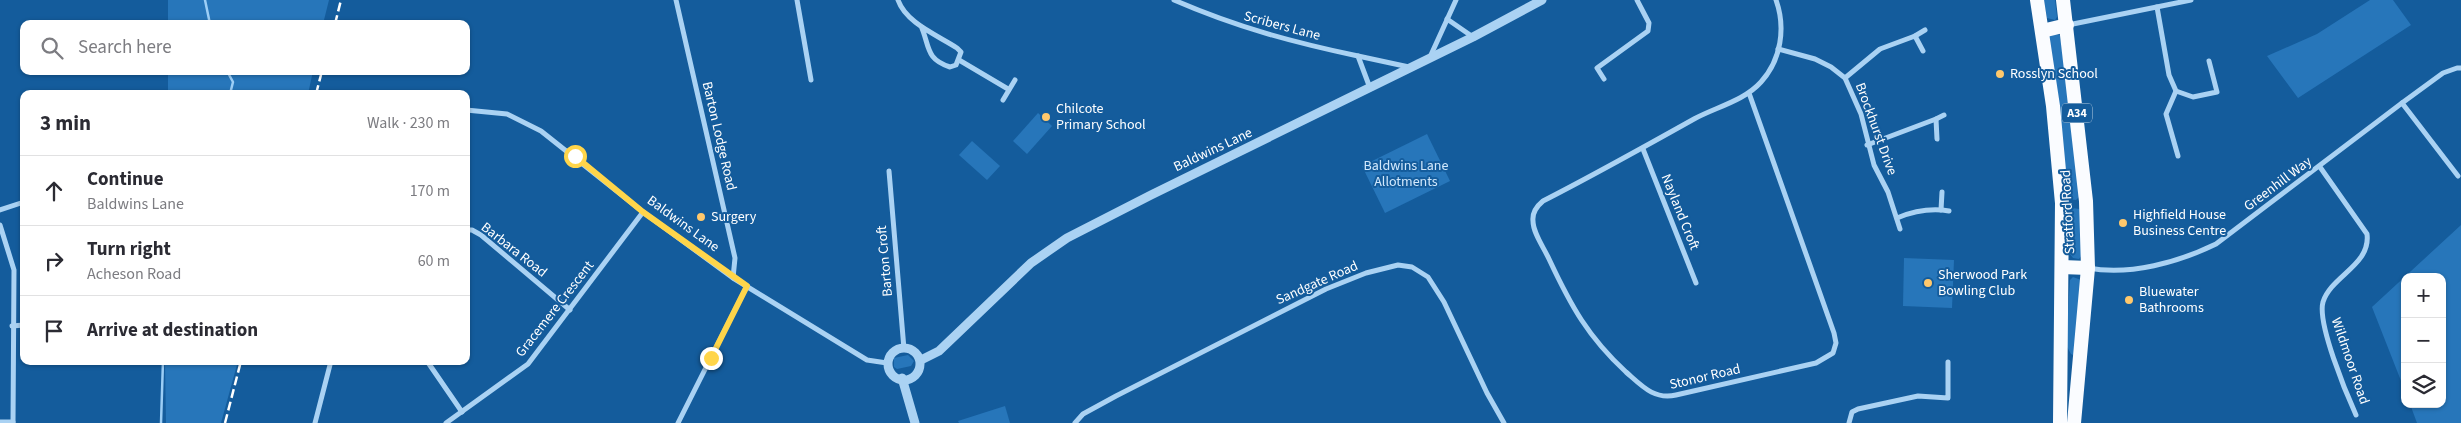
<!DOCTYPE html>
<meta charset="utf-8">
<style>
:root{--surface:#fff;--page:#f2f2f3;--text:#2b2b33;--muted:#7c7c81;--line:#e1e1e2}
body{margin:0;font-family:"Source Sans 3",sans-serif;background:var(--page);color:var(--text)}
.controls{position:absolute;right:15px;bottom:15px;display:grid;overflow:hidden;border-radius:10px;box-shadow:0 1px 4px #0004}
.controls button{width:45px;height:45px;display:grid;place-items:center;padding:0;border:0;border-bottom:1px solid var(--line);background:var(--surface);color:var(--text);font:25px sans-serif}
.stop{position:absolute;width:15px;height:15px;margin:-11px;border:4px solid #ffd54a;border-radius:50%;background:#fff}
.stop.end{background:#ffd54a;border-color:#fff;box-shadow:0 1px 5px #0008}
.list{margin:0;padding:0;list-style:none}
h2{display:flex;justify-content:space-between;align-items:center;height:65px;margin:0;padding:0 20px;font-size:21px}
h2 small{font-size:16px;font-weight:400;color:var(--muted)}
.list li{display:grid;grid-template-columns:32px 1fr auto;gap:15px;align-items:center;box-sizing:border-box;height:70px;padding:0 20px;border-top:1px solid var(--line)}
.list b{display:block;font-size:19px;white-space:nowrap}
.list p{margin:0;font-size:16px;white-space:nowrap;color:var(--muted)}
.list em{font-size:16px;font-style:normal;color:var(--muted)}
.icon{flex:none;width:28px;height:28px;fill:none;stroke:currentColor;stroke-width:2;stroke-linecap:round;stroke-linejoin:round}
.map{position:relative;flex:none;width:2461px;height:423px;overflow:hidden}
.search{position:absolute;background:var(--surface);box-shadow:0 1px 4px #0004;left:20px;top:20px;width:450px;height:55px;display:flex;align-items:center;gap:12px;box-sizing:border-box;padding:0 18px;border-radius:10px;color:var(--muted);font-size:19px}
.panel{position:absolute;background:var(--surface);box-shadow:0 1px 4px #0004;left:20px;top:90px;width:450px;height:275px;border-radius:10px}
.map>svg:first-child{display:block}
</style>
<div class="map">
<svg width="2461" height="423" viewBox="0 0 2461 423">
<rect width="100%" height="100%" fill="#145c9c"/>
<g fill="#2776ba">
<polygon points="168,0 329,0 323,24 168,24"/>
<polygon points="2044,0 2055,0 2057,17 2055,20 2047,18"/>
<polygon points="2370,0 2393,0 2411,25 2298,98 2267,56 2317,34"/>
<polygon points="2051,34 2060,35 2081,195 2076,200 2067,199 2048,37"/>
<polygon points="168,71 313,71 308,94 168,94"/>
<polygon points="1038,113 1052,126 1027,154 1013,141"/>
<polygon points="1427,134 1450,181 1385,213 1362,166"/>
<polygon points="972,141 1000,166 987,180 959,155"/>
<polygon points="2072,208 2079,209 2081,211 2082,255 2079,259 2073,258 2070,254 2067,212"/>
<polygon points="2461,225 2461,423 2417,423 2410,404 2442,404 2442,277 2405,277 2405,391 2372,307"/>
<polygon points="1904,258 1954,260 1952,308 1903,306"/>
<polygon points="2073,277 2081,280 2075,356 2071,354 2066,345 2070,280"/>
<polygon points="908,355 914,361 911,366 897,369 894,367 894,358"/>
<polygon points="165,361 238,361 221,423 166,423"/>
<polygon points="1005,406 1010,423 959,423 958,421"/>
</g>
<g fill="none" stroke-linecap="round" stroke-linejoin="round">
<g stroke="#9ccef6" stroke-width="2.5">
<polyline points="205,0 210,24"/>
<polyline points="227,71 233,82 230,94"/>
<polyline points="161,423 163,361"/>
</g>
<g stroke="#aad2f3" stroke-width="5">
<polyline points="676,0 735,258 733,278"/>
<polyline points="797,0 811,80"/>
<path d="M898 0C906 23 937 35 957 48L961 52 956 65 950 67C925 59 930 46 921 26"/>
<path d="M1174 0C1236 27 1292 42 1358 56L1370 88"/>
<polyline points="2157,7 2169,75 2176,91 2193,97 2217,92 2209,61"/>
<polyline points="1447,19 1473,37"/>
<polyline points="2068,25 2191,0"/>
<polyline points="1915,36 1925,30"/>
<polyline points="1778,49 1815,59 1831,67 1845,78 1861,114 1874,165 1888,192 1900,229"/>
<polyline points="1358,56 1409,67"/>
<polyline points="1430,57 1456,0"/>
<polyline points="959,60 1008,89"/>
<polyline points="1845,78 1880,49 1915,36 1923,51"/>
<polyline points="1604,79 1597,68 1648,31 1649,23 1637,0"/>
<polyline points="2176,91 2166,114 2178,156"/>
<path d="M1749 93 1834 333 1836 343 1833 353 1816 363 1676 395C1654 400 1642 386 1626 372 1588 337 1571 306 1549 259 1544 248 1533 233 1533 221 1532 212 1537 206 1543 201 1594 175 1644 147 1694 119 1716 107 1744 101 1761 82 1781 60 1786 28 1776 0"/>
<polyline points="1003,100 1015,80"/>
<polyline points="2402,103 2458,176"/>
<polyline points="466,110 507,114 541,131 643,212 733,278 867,360 887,363"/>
<polyline points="1936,119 1944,115"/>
<polyline points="1867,145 1936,119 1937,139"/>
<polyline points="1643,149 1696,283"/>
<path d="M2320 167 2367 234C2371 265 2331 276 2323 302 2317 323 2346 393 2356 415"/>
<polyline points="889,171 904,349"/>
<polyline points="0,210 24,202"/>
<polyline points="1941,210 1942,192"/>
<path d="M1897 218C1914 211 1931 208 1949 211"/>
<polyline points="0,225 14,270 13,423"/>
<polyline points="466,230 472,230 481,235 570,310"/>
<path d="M2088 268C2130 276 2179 262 2216 244L2402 103 2443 73 2457 68H2461"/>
<polyline points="12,326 24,325"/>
<polyline points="427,361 462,412"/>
<polyline points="0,422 13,422"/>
<polyline points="315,423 331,361"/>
<polyline points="446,423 528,364 643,212"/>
<polyline points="678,423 747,286"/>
<polyline points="1075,423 1083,414 1116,396 1326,289 1366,273 1398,265 1412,267 1428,277 1444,302 1487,393 1504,423"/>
<polyline points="1849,423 1852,412 1858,409 1918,396 1948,398 1948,362"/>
</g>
<g stroke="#aad2f3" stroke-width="9">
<circle cx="904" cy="364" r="16"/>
<polyline points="921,360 939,351 1031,263 1067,238 1151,195 1473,37 1542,0"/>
<polyline points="902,378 915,423"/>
</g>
<g stroke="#fafcff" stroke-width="14">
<polyline points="2037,0 2053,106 2062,203 2060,423"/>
<polyline points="2063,0 2086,201 2088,268 2074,423"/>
<polyline points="2042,31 2067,25"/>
<polyline points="2062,267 2088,268"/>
</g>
<g stroke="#fff" stroke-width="2.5" stroke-dasharray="9 4" stroke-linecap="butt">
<polyline points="335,24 341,0"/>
<polyline points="316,94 322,71"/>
<polyline points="225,423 241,361"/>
</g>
</g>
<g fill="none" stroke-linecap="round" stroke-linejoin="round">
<polyline stroke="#ffd54a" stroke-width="6" points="575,156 643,212 747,286 711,358"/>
</g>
<g fill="#ffc86c" stroke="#145c9c" stroke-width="2">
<circle cx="2000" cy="74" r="5"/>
<circle cx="1046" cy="117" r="5"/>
<circle cx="701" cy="217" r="5"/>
<circle cx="2123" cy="223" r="5"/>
<circle cx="1928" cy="283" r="5"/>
<circle cx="2129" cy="300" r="5"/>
</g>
<g text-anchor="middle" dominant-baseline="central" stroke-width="4" stroke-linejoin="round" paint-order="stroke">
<rect fill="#145c9c" stroke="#b8cee1" stroke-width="1" x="2062" y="103.5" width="30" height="19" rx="4"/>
<g font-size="12" font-weight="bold" fill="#fff">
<text x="2077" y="113">A34</text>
</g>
<g font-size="14" fill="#fff" stroke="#145c9c">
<text transform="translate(1282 26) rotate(15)">Scribers Lane</text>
<text transform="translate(1876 129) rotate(70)">Brockhurst Drive</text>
<text transform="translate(719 136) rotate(77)">Barton Lodge Road</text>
<text transform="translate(1213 150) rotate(-25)">Baldwins Lane</text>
<text transform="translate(2278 184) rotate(-37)">Greenhill Way</text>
<text transform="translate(1680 212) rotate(68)">Nayland Croft</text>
<text transform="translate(2068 212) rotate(-93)">Stratford Road</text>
<text transform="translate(683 224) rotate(36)">Baldwins Lane</text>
<text transform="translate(514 250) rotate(38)">Barbara Road</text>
<text transform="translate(885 261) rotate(-95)">Barton Croft</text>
<text transform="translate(1317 283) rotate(-24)">Sandgate Road</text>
<text transform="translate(555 309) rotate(-52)">Gracemere Crescent</text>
<text transform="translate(2350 361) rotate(71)">Wildmoor Road</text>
<text transform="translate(1705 377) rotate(-13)">Stonor Road</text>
</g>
<g font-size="14" fill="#fff" stroke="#145c9c" text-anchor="start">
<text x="2010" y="74">Rosslyn School</text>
<text x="1056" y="109">Chilcote<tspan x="1056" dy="16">Primary School</tspan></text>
<text x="2133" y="215">Highfield House<tspan x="2133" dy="16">Business Centre</tspan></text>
<text x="711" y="217">Surgery</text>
<text x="1938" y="275">Sherwood Park<tspan x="1938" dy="16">Bowling Club</tspan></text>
<text x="2139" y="292">Bluewater<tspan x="2139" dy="16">Bathrooms</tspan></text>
</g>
<g font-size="14" fill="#d2e9fd" stroke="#145c9c">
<text x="1406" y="166">Baldwins Lane<tspan x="1406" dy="16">Allotments</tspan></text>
</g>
</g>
</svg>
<div class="controls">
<button>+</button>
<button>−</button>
<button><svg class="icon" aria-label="layers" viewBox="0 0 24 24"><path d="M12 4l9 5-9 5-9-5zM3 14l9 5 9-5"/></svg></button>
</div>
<div class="stop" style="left:575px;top:156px"></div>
<div class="stop end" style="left:711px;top:358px"></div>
<div class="search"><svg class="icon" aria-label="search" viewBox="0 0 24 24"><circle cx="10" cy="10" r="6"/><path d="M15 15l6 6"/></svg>Search here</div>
<section class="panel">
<h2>3 min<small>Walk · 230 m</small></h2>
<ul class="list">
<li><svg class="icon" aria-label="ahead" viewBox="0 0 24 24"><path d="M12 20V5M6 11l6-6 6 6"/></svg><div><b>Continue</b><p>Baldwins Lane</p></div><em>170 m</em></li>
<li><svg class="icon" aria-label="right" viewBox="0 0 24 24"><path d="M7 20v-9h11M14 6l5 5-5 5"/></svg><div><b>Turn right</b><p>Acheson Road</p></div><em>60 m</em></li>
<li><svg class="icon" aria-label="arrive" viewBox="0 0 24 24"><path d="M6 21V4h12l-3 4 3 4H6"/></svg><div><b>Arrive at destination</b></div></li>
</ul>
</section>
</div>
